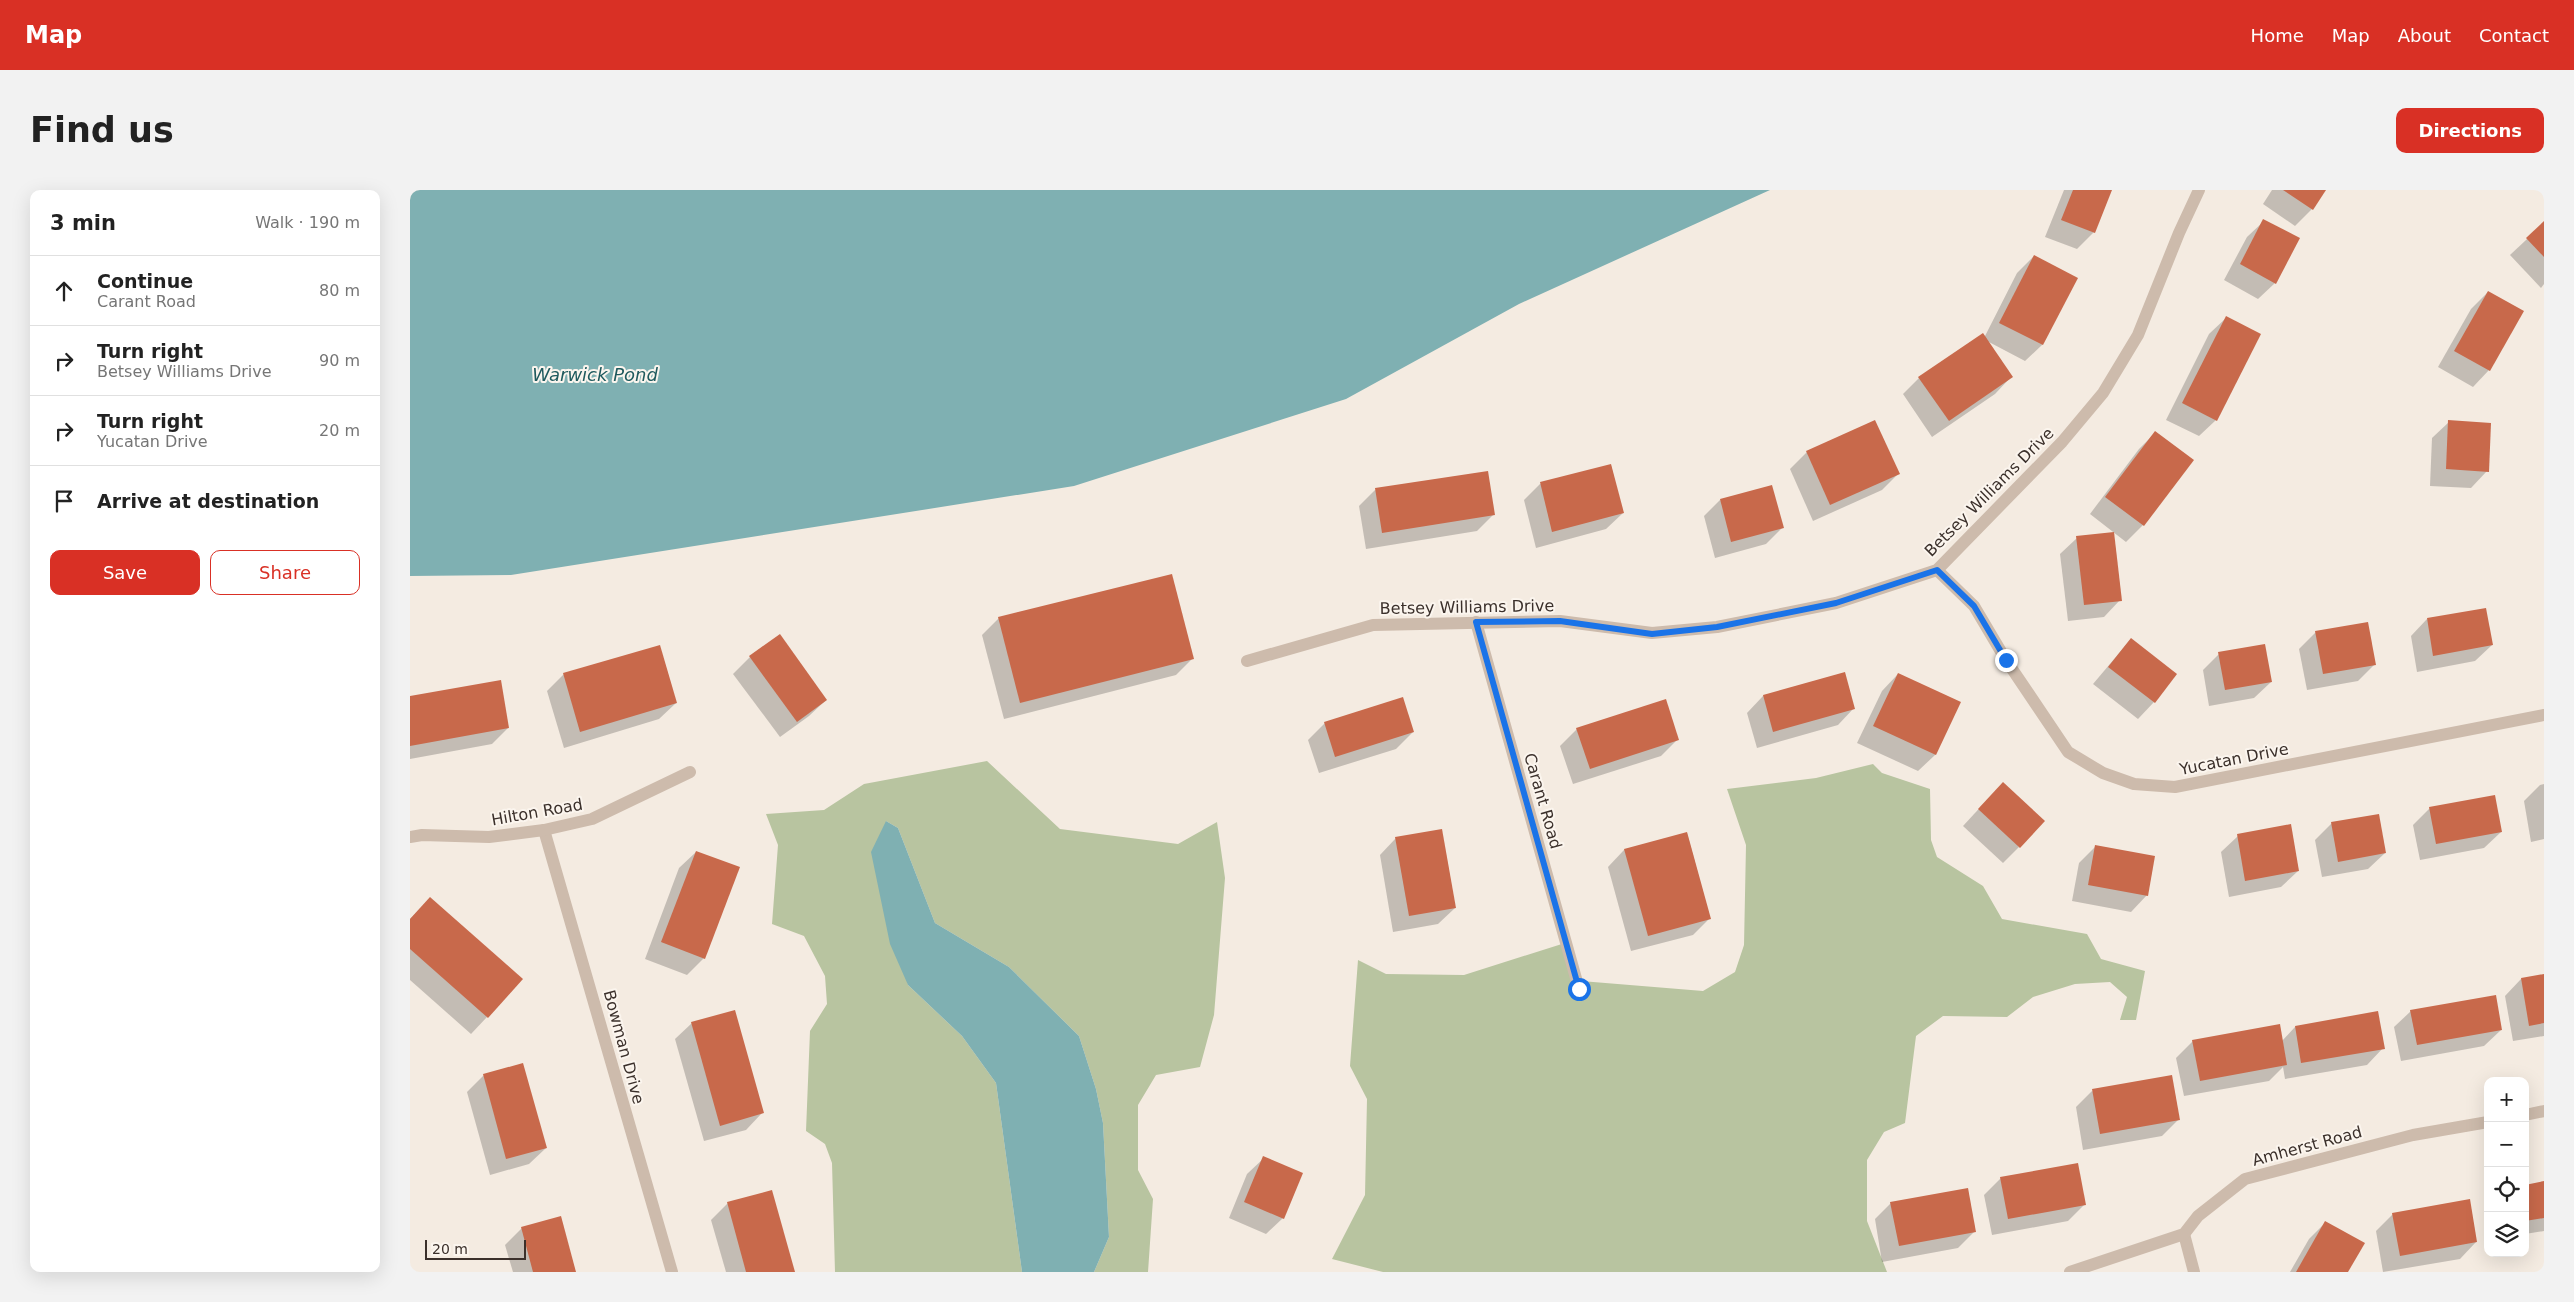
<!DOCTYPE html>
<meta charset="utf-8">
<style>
:root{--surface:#fff;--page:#f2f2f2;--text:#222;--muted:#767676;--line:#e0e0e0;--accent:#d93025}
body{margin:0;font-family:"DejaVu Sans",sans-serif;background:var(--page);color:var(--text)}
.controls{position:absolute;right:15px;bottom:15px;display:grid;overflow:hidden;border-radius:10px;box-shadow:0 5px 20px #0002}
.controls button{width:45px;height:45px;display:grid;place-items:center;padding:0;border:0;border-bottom:1px solid var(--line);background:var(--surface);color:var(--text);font:25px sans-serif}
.scale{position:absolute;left:15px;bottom:12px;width:101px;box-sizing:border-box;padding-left:5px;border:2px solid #3b302b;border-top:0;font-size:14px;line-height:18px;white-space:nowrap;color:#3b302b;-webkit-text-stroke:4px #fbf5ee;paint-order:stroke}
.stop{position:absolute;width:15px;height:15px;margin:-11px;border:4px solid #1a73e8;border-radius:50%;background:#fff}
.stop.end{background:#1a73e8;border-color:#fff;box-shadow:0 1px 5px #0008}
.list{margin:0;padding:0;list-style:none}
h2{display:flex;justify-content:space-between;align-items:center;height:65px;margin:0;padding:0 20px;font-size:21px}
h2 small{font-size:16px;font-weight:400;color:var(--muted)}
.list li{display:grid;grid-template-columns:32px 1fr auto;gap:15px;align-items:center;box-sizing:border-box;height:70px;padding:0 20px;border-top:1px solid var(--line)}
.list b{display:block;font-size:19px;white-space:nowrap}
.list p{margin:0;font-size:16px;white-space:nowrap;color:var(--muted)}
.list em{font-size:16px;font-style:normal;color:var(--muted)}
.actions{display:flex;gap:10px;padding:15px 20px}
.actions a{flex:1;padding:11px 0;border:1px solid var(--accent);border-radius:10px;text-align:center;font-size:18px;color:var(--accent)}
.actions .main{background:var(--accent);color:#fff}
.icon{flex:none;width:28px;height:28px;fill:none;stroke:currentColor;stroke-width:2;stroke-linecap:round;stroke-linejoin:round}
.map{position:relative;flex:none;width:2134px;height:1082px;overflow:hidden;border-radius:10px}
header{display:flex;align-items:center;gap:30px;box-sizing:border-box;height:70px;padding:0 25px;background:var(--accent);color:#fff}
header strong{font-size:24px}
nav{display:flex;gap:28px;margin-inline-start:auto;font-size:18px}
.intro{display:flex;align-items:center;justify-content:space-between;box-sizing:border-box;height:120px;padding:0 30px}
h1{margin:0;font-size:35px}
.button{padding:12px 22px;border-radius:10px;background:var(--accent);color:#fff;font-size:18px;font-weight:700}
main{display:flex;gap:30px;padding:0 30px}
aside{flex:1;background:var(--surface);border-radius:10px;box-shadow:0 5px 20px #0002}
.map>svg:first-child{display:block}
</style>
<header>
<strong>Map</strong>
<nav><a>Home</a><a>Map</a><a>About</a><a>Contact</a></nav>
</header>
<div class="intro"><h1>Find us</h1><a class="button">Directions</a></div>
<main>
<aside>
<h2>3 min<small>Walk · 190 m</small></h2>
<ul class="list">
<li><svg class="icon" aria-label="ahead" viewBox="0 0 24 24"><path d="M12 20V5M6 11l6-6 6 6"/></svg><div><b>Continue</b><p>Carant Road</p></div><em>80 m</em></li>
<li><svg class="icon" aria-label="right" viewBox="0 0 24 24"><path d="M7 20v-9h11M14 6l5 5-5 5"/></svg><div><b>Turn right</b><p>Betsey Williams Drive</p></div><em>90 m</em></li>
<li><svg class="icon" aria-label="right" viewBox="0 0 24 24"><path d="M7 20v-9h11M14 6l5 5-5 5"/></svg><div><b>Turn right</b><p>Yucatan Drive</p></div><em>20 m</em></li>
<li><svg class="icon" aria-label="arrive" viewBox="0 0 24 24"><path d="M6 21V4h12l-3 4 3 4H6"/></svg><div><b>Arrive at destination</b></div></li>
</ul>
<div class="actions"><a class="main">Save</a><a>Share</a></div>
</aside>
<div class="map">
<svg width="2134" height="1082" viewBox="0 0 2134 1082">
<rect width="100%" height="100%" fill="#f4ebe1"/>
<g fill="#b8c4a0">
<polygon points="577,571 650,639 768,654 807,632 815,688 804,825 790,877 746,885 728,915 728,980 743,1009 738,1082 684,1082 699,1047 693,933 686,899 669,846 599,777 525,733 488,638 476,631 498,795 552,846 586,893 612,1082 425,1082 422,973 415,954 396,941 400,841 417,814 415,786 394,746 362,734 368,655 356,624 414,620 454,594"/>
<polygon points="1463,574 1472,583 1520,599 1521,650 1527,667 1573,696 1592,729 1677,744 1691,769 1735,781 1726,830 1710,830 1717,807 1700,792 1665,794 1623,807 1597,827 1533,826 1506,846 1495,933 1474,942 1457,970 1457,1031 1477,1082 973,1082 922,1069 955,1005 957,909 940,876 948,770 976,784 1054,785 1155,753 1171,791 1293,801 1325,782 1334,755 1336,655 1317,599 1406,588"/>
</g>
<g fill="#7fb0b2">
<polygon points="0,0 1360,0 1109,114 936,209 664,296 101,385 0,386"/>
<polygon points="476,631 488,638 525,733 599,777 669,846 686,899 693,933 699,1047 684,1082 612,1082 586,893 552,846 498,795 480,754 461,662"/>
</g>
<g fill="#0003">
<polygon points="1654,0 1700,0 1684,42 1667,59 1635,47"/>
<polygon points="1862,0 1914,0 1902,19 1885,36 1853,14"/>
<polygon points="1854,31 1865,93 1848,109 1814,90 1837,47"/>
<polygon points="2134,33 2134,94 2131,98 2100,65"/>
<polygon points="1624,66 1666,88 1632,155 1615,171 1577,151 1601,187 1585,204 1522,247 1493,204 1509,188 1574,148 1607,83"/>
<polygon points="2078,102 2079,180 2063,197 2028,177 2061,119"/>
<polygon points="1816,128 1806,230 1789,246 1756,230 1799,144"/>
<polygon points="2039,232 2077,281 2061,298 2020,296 2022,248"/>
<polygon points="1745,243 1782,270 1733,335 1716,352 1680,324 1729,259"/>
<polygon points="1397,262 1488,284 1472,300 1403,331 1380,279"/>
<polygon points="1201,275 1213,323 1196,339 1126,358 1114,310 1130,294"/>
<polygon points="965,300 1083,325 1067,341 956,359 949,316"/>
<polygon points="1310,310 1372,338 1356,354 1305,368 1294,326"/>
<polygon points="1667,348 1710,410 1694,427 1658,431 1650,364"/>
<polygon points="589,428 782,469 766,485 594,529 572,445"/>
<polygon points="2017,429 2082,455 2065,471 2007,482 2001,446"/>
<polygon points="1906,442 1964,475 1948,491 1897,500 1889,459"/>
<polygon points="1721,449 1744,512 1728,529 1683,494"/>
<polygon points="1809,464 1861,492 1844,508 1799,516 1793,480"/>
<polygon points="340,467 416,510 399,526 370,547 323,484"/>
<polygon points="1434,483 1444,518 1428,535 1347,558 1337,523 1353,506"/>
<polygon points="154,484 266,513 249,529 154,558 137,501"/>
<polygon points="1488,484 1549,512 1525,565 1508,581 1447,553 1472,501"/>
<polygon points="0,508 98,538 82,554 0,569"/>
<polygon points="915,533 1003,542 986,559 909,583 898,550"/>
<polygon points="1167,539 1268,549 1251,566 1163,594 1150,556"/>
<polygon points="2134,594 2134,649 2121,652 2114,611 2130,595"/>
<polygon points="1577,610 1609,657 1593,673 1553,636"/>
<polygon points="2020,618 2091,642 2074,658 2010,670 2003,635"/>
<polygon points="1922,633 1975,663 1958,679 1912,687 1905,650"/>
<polygon points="1277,643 1300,728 1283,745 1221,761 1198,677 1214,660"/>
<polygon points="1828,646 1888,681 1871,697 1819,707 1811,662"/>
<polygon points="986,648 1045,718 1028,734 983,742 970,665"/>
<polygon points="1685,657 1737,705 1721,722 1662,711 1669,673"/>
<polygon points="286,662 294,768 277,785 235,769 269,678"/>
<polygon points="20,708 77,827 61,844 0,790 0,729"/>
<polygon points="2134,785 2134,846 2103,851 2095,806 2111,789"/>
<polygon points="2001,821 2091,840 2074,856 1991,871 1984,837"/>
<polygon points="1967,823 1973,858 1957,875 1875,889 1873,877 1859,891 1774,906 1766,868 1783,851 1872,851 1885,837"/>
<polygon points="282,833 352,923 336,940 294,951 265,849"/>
<polygon points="74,885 136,958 119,974 80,985 57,902"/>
<polygon points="1682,901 1769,929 1752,946 1673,960 1666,917"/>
<polygon points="854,968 873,1028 856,1044 819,1028 837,984"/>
<polygon points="1591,988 1674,1015 1658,1031 1582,1045 1574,1005"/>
<polygon points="2134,993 2134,1041 2115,1044 2115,996"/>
<polygon points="318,1013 384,1082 316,1082 301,1030"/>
<polygon points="1481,1013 1565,1041 1548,1058 1472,1072 1465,1029"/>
<polygon points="1983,1024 2066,1052 2050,1069 1973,1082 1966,1041"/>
<polygon points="1915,1033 1937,1082 1880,1082 1899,1049"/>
<polygon points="112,1038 165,1082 103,1082 95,1055"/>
</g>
<g fill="#c8694b">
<polygon points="1663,0 1702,0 1685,43 1651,30"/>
<polygon points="1873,0 1916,0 1903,20"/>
<polygon points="1853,29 1890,48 1866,94 1830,74"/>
<polygon points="2134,31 2134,67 2116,48"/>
<polygon points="1624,65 1668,88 1633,155 1589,133"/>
<polygon points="2078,101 2114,121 2080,181 2044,161"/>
<polygon points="1816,126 1851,144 1807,231 1772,213"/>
<polygon points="1573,143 1603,187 1539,231 1508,187"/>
<polygon points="1465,230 1490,284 1420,315 1396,261"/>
<polygon points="2038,230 2081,233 2079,282 2036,279"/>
<polygon points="1745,241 1784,270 1734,336 1695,307"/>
<polygon points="1201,274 1214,323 1142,342 1130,292"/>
<polygon points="1078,281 1085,325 972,343 965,298"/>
<polygon points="1362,295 1374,338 1321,352 1310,309"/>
<polygon points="1704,342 1712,411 1674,415 1666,346"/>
<polygon points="762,384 784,469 610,513 588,427"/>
<polygon points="2076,418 2083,455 2023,466 2017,428"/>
<polygon points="1958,432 1966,475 1913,484 1905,441"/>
<polygon points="370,444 417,510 387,532 339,466"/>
<polygon points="1721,448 1767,484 1745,513 1698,477"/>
<polygon points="1855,454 1862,492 1815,500 1808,462"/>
<polygon points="250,455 267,513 170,542 153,483"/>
<polygon points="1435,482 1445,519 1363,542 1353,505"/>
<polygon points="1488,483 1551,512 1526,565 1463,536"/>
<polygon points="91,490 99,538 0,556 0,506"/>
<polygon points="993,507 1004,542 925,567 914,532"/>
<polygon points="1256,509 1269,550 1180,579 1166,538"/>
<polygon points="1593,592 1635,631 1610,658 1568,619"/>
<polygon points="2085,605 2092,642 2026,654 2019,617"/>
<polygon points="1969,624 1976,663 1928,672 1921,632"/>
<polygon points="1881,634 1889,681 1835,691 1827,644"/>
<polygon points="1032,639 1046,718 999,726 985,647"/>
<polygon points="1277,642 1301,729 1238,746 1214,659"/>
<polygon points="1685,655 1745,666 1738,706 1678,695"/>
<polygon points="286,661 330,677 295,769 251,752"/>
<polygon points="20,707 113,789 78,828 0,759 0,729"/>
<polygon points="2134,784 2134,833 2119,836 2111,788"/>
<polygon points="2086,805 2092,840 2007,855 2000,820"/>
<polygon points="325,820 354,923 310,936 281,832"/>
<polygon points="1968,821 1975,859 1891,873 1885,836"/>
<polygon points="1870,834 1877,875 1790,891 1782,850"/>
<polygon points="113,873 137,958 96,969 73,884"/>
<polygon points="1762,885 1770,930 1690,944 1682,899"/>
<polygon points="853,966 893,983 874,1029 834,1012"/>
<polygon points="1668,973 1676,1015 1598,1029 1590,987"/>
<polygon points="2134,991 2134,1028 2115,1031 2115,995"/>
<polygon points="1558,998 1566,1042 1489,1056 1480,1012"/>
<polygon points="362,1000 385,1082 336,1082 317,1012"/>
<polygon points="2060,1009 2067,1052 1990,1066 1982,1023"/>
<polygon points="151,1026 166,1082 123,1082 111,1037"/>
<polygon points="1915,1031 1955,1053 1938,1082 1886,1082"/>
</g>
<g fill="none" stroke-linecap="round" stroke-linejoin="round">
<g stroke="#cdbbac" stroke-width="12">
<polyline points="1527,380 1564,416 1596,470 1658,562 1693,583 1724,594 1765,597 2134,525"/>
<polyline points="1066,432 1169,799"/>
<polyline points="837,471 963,435 1150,431 1242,443 1307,437 1426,413 1527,380 1652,252 1693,203 1728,145 1769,43 1789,0"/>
<polyline points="134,640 262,1082"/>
<polyline points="0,647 12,645 79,647 134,640 182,629 280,582"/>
<polyline points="2115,925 2134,921"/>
<polyline points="1774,1044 1784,1082"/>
<polyline points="1660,1082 1774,1044 1788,1026 1835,989 2003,945 2078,932"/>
</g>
</g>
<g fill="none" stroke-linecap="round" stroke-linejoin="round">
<polyline stroke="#1a73e8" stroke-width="6" points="1169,799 1066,432 1150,431 1242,444 1307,437 1426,413 1527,380 1564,416 1596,470"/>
</g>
<g text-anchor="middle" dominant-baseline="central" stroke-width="4" stroke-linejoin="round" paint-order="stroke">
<g font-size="16" fill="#3b302b" stroke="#fbf5ee">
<text transform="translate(1579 302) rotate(-45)">Betsey Williams Drive</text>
<text transform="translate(1057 417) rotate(-1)">Betsey Williams Drive</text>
<text transform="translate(1824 569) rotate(-11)">Yucatan Drive</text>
<text transform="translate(1133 611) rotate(74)">Carant Road</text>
<text transform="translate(127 622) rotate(-10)">Hilton Road</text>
<text transform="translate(214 857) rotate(75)">Bowman Drive</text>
<text transform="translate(1897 956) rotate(-15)">Amherst Road</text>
</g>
<g font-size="18" font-style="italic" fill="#1f5a5e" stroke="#fbf5ee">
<text x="185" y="184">Warwick Pond</text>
</g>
</g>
</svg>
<div class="controls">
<button>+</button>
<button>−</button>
<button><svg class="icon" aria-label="locate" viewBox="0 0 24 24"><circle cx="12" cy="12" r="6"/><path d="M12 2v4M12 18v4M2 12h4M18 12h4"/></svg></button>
<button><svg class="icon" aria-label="layers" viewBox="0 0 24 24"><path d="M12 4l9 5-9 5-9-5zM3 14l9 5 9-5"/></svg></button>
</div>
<div class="scale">20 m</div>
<div class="stop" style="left:1169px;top:799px"></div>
<div class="stop end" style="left:1596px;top:470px"></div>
</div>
</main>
